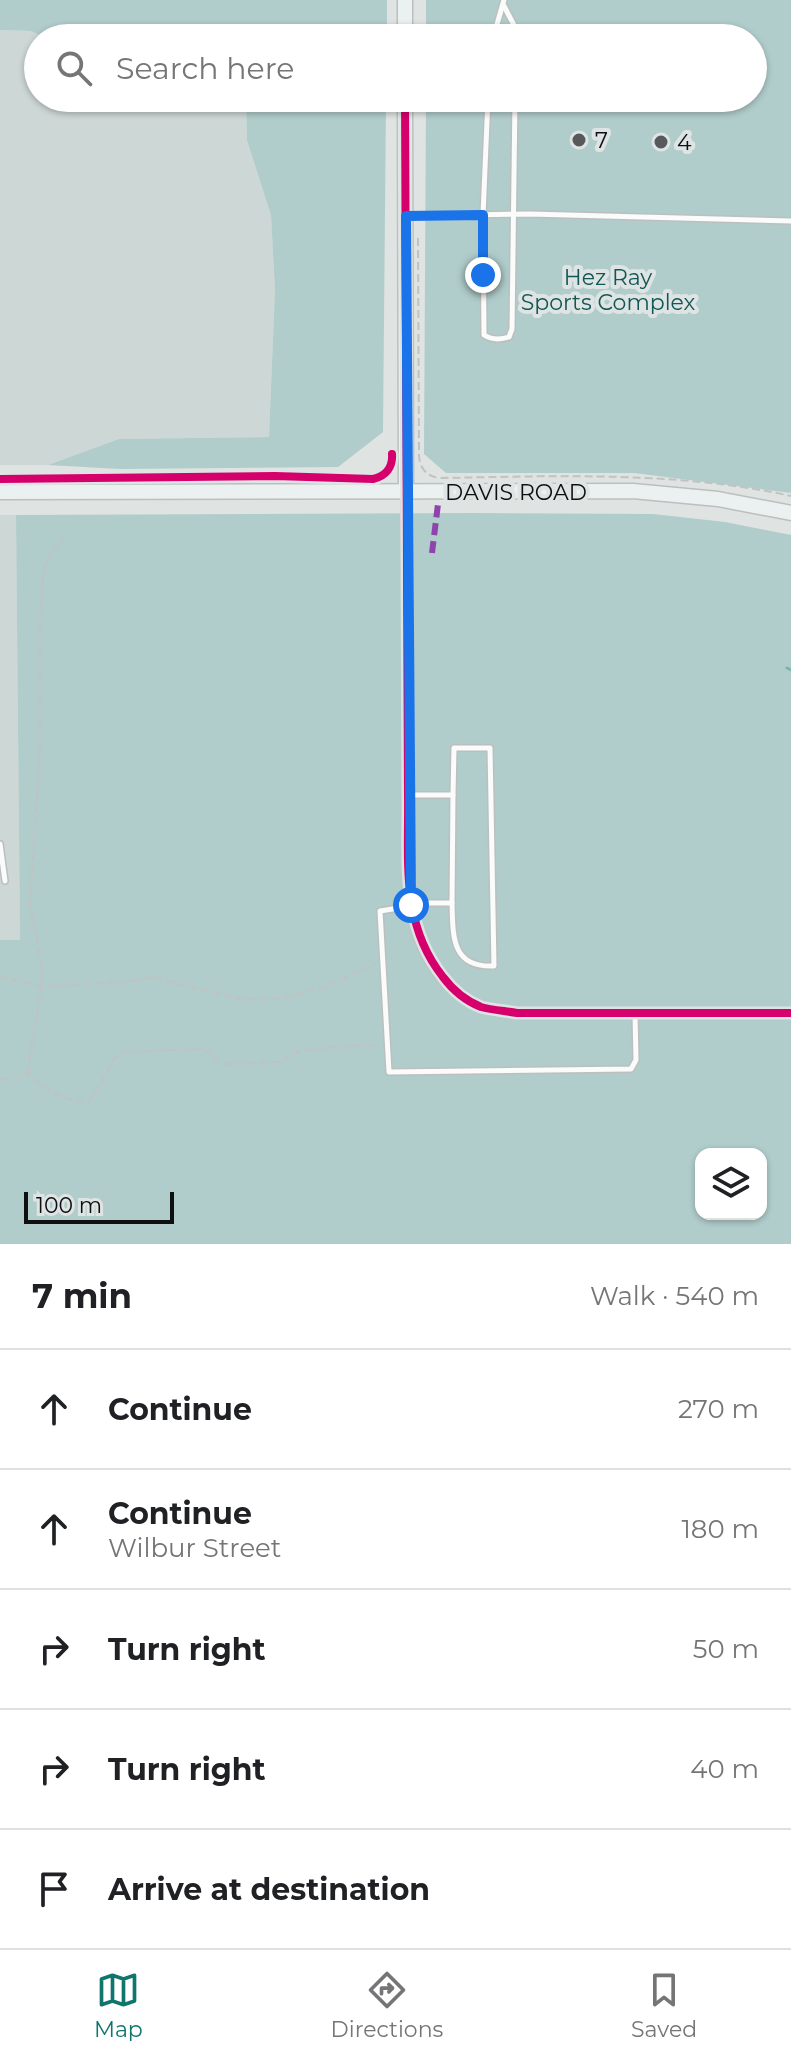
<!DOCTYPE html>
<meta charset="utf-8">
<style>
:root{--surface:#fff;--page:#f2f2f2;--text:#202124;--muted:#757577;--line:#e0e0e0;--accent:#0f766e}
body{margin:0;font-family:Montserrat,sans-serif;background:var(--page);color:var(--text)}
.controls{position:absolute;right:24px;bottom:24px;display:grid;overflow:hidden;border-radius:16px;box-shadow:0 2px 6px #0004}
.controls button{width:72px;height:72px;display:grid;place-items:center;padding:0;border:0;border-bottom:2px solid var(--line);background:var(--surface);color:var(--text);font:40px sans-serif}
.scale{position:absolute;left:24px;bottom:20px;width:150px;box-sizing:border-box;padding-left:8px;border:4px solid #0e1010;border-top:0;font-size:22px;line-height:28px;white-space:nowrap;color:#0e1010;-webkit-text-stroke:6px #dee4e3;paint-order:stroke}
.stop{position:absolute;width:24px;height:24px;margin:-18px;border:6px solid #1a73e8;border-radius:50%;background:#fff}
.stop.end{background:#1a73e8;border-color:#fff;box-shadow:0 2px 8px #0008}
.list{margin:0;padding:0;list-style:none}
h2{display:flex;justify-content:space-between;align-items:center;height:104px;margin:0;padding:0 32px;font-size:34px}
h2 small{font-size:26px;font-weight:400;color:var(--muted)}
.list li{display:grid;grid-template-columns:52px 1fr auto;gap:24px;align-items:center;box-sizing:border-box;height:120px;padding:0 32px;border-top:2px solid var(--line)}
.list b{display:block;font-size:30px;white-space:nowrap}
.list p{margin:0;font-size:26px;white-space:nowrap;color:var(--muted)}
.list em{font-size:26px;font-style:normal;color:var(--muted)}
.icon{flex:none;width:44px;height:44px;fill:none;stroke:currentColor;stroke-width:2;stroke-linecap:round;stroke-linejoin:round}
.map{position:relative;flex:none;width:791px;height:1244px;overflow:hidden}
.search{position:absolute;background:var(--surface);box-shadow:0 2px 6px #0004;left:24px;right:24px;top:24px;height:88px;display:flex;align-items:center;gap:20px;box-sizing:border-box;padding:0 28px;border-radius:44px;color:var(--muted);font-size:30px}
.sheet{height:704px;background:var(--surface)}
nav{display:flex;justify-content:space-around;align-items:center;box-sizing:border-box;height:112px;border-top:2px solid var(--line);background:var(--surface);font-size:22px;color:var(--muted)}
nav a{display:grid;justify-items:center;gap:4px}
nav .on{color:var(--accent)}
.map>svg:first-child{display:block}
</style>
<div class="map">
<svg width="791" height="1244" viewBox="0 0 791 1244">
<rect width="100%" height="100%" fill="#dfe3e2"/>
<g fill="#cdd7d6">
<polygon points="0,30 31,31 46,38 38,38 38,98 246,98 247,142 271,215 275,290 269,437 119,439 48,465 0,465"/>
<polygon points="0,515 16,515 20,940 0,940"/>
</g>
<g fill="#b0cdcb" fill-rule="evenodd">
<polygon points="0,0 387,0 387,38 46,38 31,31 0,30"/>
<polygon points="426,0 791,0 791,493 634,473 446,473 424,454 426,98 753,98 753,38 426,38"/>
<polygon points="246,98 386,98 383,432 338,467 120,469 48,465 119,439 269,437 275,290 271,215 247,141"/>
<path d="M472 513 653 514 725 522 791 535V1244H0V940H20L16 515ZM701 1154H761V1214H701Z"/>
</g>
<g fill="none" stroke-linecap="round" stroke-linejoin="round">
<polyline stroke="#7ab3b0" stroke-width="3" points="787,668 791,670"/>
<g stroke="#bcbfbe" stroke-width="8">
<g id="lane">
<polyline points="504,6 516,29 515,38"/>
<polyline points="493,38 504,0"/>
<path d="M488 98 483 215 484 335C492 340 500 340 509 337L512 329 515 98"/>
<polyline points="407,216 530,214 791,221"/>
<polyline points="409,795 453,795 452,903"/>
<path d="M453 795 454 748H490L494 966C451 968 453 936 452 903H430L380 911 389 1072 631 1069 636 1060 635 1014"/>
<polyline points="0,844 5,881"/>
</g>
</g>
<g stroke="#bcbfbe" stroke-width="12">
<path id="street" d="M406 493 410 894C413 938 436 989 480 1006 491 1011 505 1011 517 1013H791"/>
</g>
<g stroke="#bcbfbe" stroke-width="17">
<g id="secondary">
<polyline points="405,0 405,38"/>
<polyline points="405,98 406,493"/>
<polyline points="0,492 633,491 718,499 791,513"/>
</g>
</g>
<g stroke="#c1c2c2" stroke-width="2" stroke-dasharray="8 4" stroke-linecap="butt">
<path d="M418 238 419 456C420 469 427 477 441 478 556 476 678 471 791 496"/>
<polyline points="389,469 390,470"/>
<polyline points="0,977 42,986 128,982 152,977 240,999 279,999 321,988 376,964"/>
<polyline points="27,1074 42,986 41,961 30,906 40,749 40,617 43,575 47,560 63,539"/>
<path d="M0 1080 27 1074C45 1088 66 1103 89 1102L115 1058 126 1052 204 1049 221 1064 279 1062 298 1052 340 1046 379 1045"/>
</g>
<use href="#lane" stroke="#fafbfb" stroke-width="5"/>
<use href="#street" stroke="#fafbfb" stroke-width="9"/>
<use href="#secondary" stroke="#eaf1f0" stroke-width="14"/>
<polyline stroke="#8e44ad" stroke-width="6" stroke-dasharray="12 6" stroke-linecap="butt" points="432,553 438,504"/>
<g stroke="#dee4e3" stroke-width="13">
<g id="cycleway">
<path d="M405 98 408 795C409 860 400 923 443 977 452 989 466 1001 481 1007 492 1010 506 1011 517 1013H791"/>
<path d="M0 479 275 476 373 479C386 476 393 467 392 454"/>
</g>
</g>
<use href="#cycleway" stroke="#d6006c" stroke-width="8"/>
</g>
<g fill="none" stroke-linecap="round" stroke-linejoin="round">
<polyline stroke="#1a73e8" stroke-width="10" points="411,905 406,216 483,215 483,275"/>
</g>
<g fill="#575a5a" stroke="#dee4e3" stroke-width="3">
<circle cx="579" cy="140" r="8"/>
<circle cx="661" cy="142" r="8"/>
</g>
<g text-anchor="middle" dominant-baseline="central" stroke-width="8" stroke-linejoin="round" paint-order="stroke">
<g font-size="22" fill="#0e1010" stroke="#dee4e3" text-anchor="start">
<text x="595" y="140">7</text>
<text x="677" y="142">4</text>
</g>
<g font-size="22" fill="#125755" stroke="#dee4e3">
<text x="608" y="277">Hez Ray<tspan x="608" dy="25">Sports Complex</tspan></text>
</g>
<g font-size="22" fill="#0e1010" stroke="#dee4e3">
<text x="516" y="492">DAVIS ROAD</text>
</g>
</g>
</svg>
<div class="controls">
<button><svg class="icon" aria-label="layers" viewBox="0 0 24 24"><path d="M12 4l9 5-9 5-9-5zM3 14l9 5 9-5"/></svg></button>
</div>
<div class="scale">100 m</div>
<div class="stop" style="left:411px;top:905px"></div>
<div class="stop end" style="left:483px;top:275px"></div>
<div class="search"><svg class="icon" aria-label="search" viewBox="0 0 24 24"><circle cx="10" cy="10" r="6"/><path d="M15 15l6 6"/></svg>Search here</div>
</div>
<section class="sheet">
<h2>7 min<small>Walk · 540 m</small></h2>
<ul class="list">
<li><svg class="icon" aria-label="ahead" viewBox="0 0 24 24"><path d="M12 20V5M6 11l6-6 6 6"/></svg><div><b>Continue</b></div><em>270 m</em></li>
<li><svg class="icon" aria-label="ahead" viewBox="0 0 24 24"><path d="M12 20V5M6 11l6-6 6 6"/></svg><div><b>Continue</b><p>Wilbur Street</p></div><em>180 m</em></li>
<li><svg class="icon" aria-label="right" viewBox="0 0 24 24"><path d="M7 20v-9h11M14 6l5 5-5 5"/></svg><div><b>Turn right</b></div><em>50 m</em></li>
<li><svg class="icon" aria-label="right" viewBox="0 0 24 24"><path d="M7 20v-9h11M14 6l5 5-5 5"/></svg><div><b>Turn right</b></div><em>40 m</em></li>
<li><svg class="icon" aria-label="arrive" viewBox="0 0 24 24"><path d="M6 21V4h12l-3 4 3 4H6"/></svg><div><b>Arrive at destination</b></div></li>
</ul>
</section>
<nav>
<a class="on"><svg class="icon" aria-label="map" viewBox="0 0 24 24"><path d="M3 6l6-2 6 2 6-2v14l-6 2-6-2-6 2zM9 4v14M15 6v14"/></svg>Map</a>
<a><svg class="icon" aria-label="directions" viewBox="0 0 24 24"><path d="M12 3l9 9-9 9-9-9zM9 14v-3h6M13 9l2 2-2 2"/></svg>Directions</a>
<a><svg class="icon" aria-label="saved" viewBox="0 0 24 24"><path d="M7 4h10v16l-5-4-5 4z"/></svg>Saved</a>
</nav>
